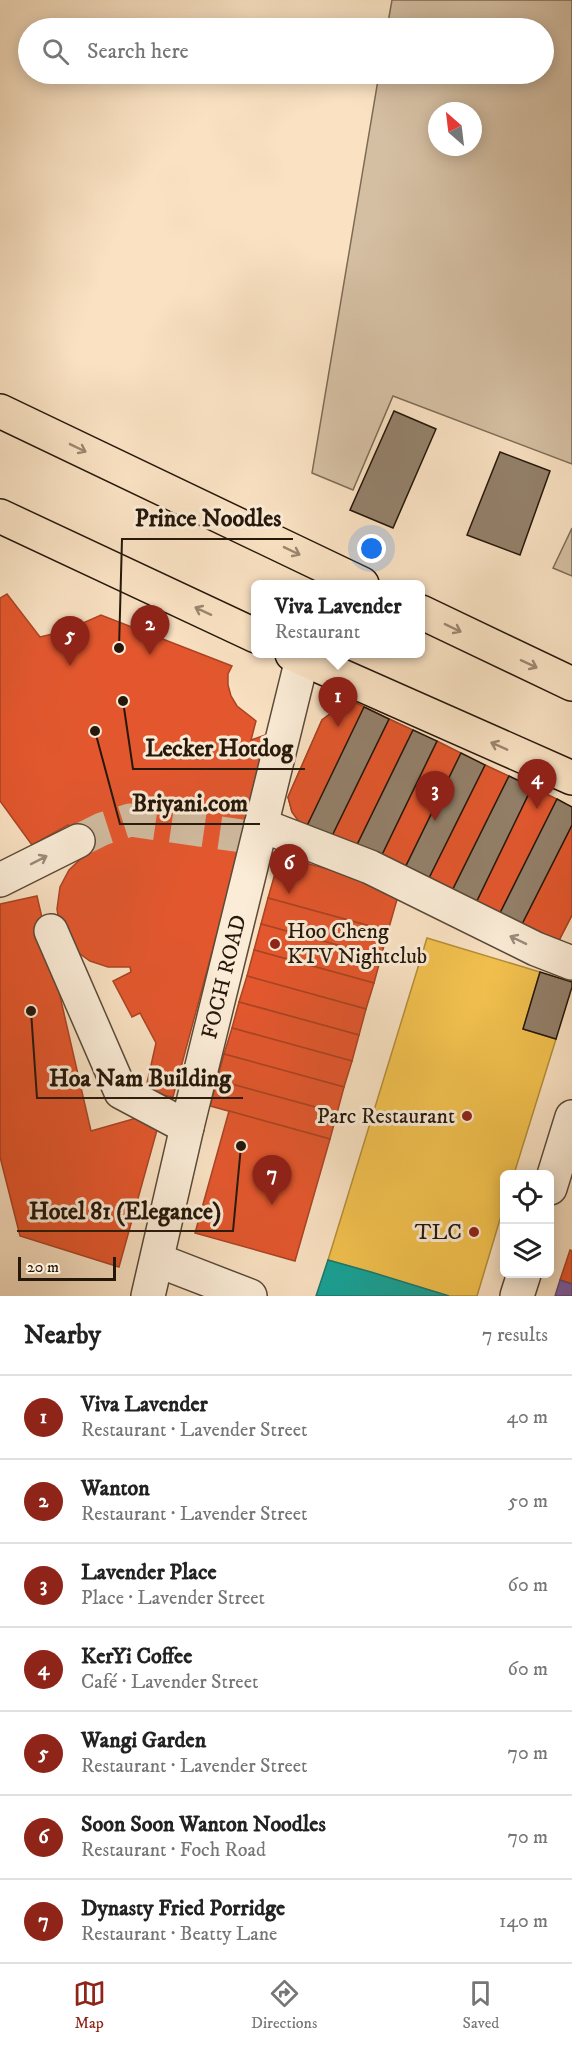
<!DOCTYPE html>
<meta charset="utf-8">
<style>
:root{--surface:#fff;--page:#f6f6f6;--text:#222;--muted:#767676;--line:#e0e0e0;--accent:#8f2418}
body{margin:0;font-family:"IM FELL DW Pica",serif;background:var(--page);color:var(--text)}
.controls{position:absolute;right:18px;bottom:18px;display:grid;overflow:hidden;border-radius:9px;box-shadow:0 3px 15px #0003}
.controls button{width:54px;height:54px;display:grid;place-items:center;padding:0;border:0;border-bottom:2px solid var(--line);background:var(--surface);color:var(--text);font:30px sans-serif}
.compass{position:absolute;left:428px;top:102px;width:54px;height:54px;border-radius:50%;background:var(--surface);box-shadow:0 3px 15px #0003;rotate:332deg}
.scale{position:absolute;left:18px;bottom:15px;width:98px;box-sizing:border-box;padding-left:6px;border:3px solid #25170a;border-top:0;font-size:16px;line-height:21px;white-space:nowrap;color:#25170a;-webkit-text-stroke:4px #fbecd7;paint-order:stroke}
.you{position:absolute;left:372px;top:549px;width:21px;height:21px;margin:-15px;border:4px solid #fff;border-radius:50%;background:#1a73e8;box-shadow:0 0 0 9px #1a73e833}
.badge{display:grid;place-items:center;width:39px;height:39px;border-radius:50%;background:var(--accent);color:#fff;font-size:20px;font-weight:700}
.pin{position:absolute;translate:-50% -50px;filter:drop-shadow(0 2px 3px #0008)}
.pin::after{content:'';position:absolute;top:32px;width:21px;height:18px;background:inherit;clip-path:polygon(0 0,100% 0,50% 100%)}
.popup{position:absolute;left:251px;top:580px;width:174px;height:78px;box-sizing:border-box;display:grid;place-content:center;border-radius:9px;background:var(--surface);filter:drop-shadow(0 2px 4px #0005);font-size:20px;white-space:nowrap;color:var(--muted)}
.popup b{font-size:22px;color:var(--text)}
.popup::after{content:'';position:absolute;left:50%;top:100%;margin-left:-12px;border:12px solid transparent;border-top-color:var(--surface)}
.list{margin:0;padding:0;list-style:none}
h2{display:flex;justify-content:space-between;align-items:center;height:78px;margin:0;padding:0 24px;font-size:26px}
h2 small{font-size:20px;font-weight:400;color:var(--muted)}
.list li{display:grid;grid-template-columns:39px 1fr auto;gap:18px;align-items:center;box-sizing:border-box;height:84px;padding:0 24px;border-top:2px solid var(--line)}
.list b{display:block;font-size:22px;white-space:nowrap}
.list p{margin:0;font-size:20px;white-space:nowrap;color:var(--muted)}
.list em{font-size:20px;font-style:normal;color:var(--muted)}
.icon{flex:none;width:33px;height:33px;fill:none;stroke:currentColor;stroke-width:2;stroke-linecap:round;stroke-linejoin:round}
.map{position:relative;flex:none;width:572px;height:1296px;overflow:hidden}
.search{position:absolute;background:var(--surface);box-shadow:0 3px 15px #0003;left:18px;right:18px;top:18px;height:66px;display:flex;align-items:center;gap:15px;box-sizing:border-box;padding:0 21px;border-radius:33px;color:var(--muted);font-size:22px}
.sheet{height:666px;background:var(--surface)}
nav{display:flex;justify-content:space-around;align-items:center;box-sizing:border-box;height:84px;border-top:2px solid var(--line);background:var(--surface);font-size:16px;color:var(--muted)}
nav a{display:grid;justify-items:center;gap:3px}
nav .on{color:var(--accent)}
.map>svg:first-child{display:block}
</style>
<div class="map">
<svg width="572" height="1296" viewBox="0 0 572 1296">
<rect width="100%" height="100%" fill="#f9e1c2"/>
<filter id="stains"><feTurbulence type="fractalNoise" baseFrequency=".00333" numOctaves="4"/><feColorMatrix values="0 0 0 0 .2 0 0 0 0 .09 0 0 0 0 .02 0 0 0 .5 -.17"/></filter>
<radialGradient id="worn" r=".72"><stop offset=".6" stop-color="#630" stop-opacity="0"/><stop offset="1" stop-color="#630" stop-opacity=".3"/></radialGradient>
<g fill="#d5bfa3" stroke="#7d6b56" stroke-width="1.5" fill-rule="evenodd">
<path d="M392 0H572V464L393 396 353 490 312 473 379 74H544V28H387ZM437 111H473V147H437Z"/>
<polygon points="572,528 572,576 553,568"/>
</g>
<polygon fill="#f2c14e" stroke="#b48e3a" stroke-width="1.5" points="427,938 540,972 523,1029 556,1039 514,1174 504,1174 504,1206 477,1296 449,1296 328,1260"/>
<g fill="#e4572e" stroke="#ab4423" stroke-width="1.5">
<polygon points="7,594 40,637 65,631 101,615 232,666 228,674 228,685 231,696 237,706 256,721 251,740 271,733 173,1097 145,1092 156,1043 140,1013 132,1017 113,981 131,972 130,967 108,967 90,961 76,951 59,922 57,909 60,887 69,870 87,853 68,825 32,845 0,801 0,598"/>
<polygon points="354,702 364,707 305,830 292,812 288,797 322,720 338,708"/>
<polygon points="354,702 572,807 572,915 553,952 305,830 292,812 288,797 322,720 338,708"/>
<polygon points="389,719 413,730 353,853 329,842"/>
<polygon points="437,741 461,753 401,876 377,865"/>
<polygon points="485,765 509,776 448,899 424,888"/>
<polygon points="532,787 557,799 495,923 472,911"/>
<polygon points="572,825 572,915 553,952 517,934"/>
<polygon points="280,856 400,889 388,931 268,898"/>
<polygon points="37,896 91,1131 140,1117 153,1119 157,1130 119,1267 20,1236 0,1157 0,904"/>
<polygon points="268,898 388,931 381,957 261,924"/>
<polygon points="261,924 381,957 374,983 254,950"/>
<polygon points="254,950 374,983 366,1009 247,976"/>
<polygon points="247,976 366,1009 359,1035 239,1002"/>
<polygon points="239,1002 359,1035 352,1061 232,1028"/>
<polygon points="232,1028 352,1061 344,1087 224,1054"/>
<polygon points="224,1054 344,1087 337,1113 217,1080"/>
<polygon points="217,1080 337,1113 330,1139 210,1106"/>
<polygon points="229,1111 330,1139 295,1261 195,1233"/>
<polygon points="570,1250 572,1251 572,1284 560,1280"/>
</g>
<polygon fill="#7b5ea7" stroke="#614978" stroke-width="1.5" points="560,1280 572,1284 572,1296 555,1296"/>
<polygon fill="#17a398" stroke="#1b796d" stroke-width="1.5" points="328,1260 371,1272 449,1296 316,1296"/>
<g fill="#93806a" stroke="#25170a" stroke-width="1.5">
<polygon points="394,411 436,429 393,528 350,510"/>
<polygon points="500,452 550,471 520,555 467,535"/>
<polygon points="364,707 389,719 329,842 305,830"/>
<polygon points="413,730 437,741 377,865 353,853"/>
<polygon points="461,753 485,765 424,888 401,876"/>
<polygon points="509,776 532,787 472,911 448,899"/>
<polygon points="557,799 572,807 572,825 517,934 495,923"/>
<polygon points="540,972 572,982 572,987 556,1039 523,1029"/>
</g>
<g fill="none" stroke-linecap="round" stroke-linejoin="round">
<polyline stroke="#cfb99d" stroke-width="33" stroke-dasharray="33 16" stroke-linecap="butt" points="78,841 102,829 130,820 242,836"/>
<g stroke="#5a4a38" stroke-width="36">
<g id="minor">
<polyline points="261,825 370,867 536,949 572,963"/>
<polyline points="0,880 78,841"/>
<polyline points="51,931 121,1092 187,1127"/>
<polyline points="550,1188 572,1117"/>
<polyline points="157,1260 250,1296"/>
<path id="s1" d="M148 1296 187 1127 302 659"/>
<polyline points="517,1296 524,1274"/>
</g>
</g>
<g stroke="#25170a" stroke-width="36">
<g id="major">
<polyline points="0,411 362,584"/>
<polyline points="0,516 256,636"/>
<polyline points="421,612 572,684"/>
<polyline points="292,654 572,778"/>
</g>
</g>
<use href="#minor" stroke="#fbecd7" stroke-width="33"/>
<use href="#major" stroke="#f9e1c2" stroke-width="33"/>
</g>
<defs><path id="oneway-shaft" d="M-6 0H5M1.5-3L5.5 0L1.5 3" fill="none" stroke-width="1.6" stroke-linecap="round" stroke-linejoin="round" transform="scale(1.5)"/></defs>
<g stroke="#9a866f">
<use href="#oneway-shaft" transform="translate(78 448) rotate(26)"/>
<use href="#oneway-shaft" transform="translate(292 551) rotate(26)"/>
<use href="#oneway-shaft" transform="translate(203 611) rotate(-155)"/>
<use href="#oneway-shaft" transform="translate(453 628) rotate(26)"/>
<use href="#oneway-shaft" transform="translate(529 664) rotate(25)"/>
<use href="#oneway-shaft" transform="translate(499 746) rotate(-156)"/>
</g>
<g stroke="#9b8c7b">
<use href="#oneway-shaft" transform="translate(39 860) rotate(-27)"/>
<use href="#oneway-shaft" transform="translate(518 940) rotate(-154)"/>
</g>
<g fill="#8f2418" stroke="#fbecd7" stroke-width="2">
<circle cx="275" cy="944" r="6"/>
<circle cx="467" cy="1116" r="6"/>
<circle cx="474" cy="1232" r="6"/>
</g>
<g text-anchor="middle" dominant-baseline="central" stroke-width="6" stroke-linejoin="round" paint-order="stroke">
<g font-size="22" fill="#25170a" stroke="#fbecd7" text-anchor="end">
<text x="287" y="931" text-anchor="start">Hoo Cheng<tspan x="287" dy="25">KTV Nightclub</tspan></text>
<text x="455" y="1116">Parc Restaurant</text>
<text x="462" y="1232">TLC</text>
</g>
<g font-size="22" fill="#25170a" stroke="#fbecd7">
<text stroke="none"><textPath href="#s1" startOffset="328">FOCH ROAD</textPath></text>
</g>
</g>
<path fill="none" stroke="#25170a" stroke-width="2" d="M119 648L122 539H293M123 701L133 769H305M95 731L120 824H260M31 1011L37 1098H243M241 1146L233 1231H17"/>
<g fill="#25170a" stroke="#fbecd7" stroke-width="2">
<circle cx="119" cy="648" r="6"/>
<circle cx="123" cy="701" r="6"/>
<circle cx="95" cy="731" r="6"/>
<circle cx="31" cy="1011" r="6"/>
<circle cx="241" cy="1146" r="6"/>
</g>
<g font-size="24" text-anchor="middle" font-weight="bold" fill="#25170a" stroke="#fbecd7" stroke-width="6" stroke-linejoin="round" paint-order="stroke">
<text x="208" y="526">Prince Noodles</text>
<text x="219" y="756">Lecker Hotdog</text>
<text x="190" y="811">Briyani.com</text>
<text x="140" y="1086">Hoa Nam Building</text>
<text x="125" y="1219">Hotel 81 (Elegance)</text>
</g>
<rect width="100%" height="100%" filter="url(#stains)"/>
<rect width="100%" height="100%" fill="url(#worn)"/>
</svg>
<div class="controls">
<button><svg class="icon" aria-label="locate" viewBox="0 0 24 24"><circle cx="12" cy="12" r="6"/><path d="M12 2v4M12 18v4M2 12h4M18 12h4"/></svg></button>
<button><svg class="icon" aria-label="layers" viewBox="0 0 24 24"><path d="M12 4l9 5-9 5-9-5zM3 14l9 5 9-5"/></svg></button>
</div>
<svg class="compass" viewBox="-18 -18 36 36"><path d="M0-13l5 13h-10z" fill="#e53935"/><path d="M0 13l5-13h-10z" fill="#767676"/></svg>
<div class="scale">20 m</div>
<div class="you"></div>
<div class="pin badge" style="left:338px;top:727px">1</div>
<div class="popup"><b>Viva Lavender</b>Restaurant</div>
<div class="pin badge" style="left:150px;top:655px">2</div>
<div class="pin badge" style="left:435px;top:821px">3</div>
<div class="pin badge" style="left:537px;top:809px">4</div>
<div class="pin badge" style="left:70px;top:666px">5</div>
<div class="pin badge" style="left:289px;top:894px">6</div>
<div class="pin badge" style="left:272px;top:1205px">7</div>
<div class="search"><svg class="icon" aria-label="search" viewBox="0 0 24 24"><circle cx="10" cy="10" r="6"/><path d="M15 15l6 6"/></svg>Search here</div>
</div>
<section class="sheet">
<h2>Nearby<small>7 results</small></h2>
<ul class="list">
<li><span class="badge">1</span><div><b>Viva Lavender</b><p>Restaurant · Lavender Street</p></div><em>40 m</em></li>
<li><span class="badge">2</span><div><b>Wanton</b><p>Restaurant · Lavender Street</p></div><em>50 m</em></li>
<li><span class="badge">3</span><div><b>Lavender Place</b><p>Place · Lavender Street</p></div><em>60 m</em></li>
<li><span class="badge">4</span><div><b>KerYi Coffee</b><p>Café · Lavender Street</p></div><em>60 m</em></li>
<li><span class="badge">5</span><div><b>Wangi Garden</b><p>Restaurant · Lavender Street</p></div><em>70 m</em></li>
<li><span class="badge">6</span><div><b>Soon Soon Wanton Noodles</b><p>Restaurant · Foch Road</p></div><em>70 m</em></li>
<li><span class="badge">7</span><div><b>Dynasty Fried Porridge</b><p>Restaurant · Beatty Lane</p></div><em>140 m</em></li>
</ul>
</section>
<nav>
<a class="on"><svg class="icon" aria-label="map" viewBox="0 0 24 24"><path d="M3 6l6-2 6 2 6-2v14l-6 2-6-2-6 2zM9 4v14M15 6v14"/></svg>Map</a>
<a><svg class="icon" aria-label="directions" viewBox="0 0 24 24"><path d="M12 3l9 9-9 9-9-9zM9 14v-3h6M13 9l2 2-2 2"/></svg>Directions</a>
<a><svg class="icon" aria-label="saved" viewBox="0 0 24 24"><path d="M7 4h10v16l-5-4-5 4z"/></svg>Saved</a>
</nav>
